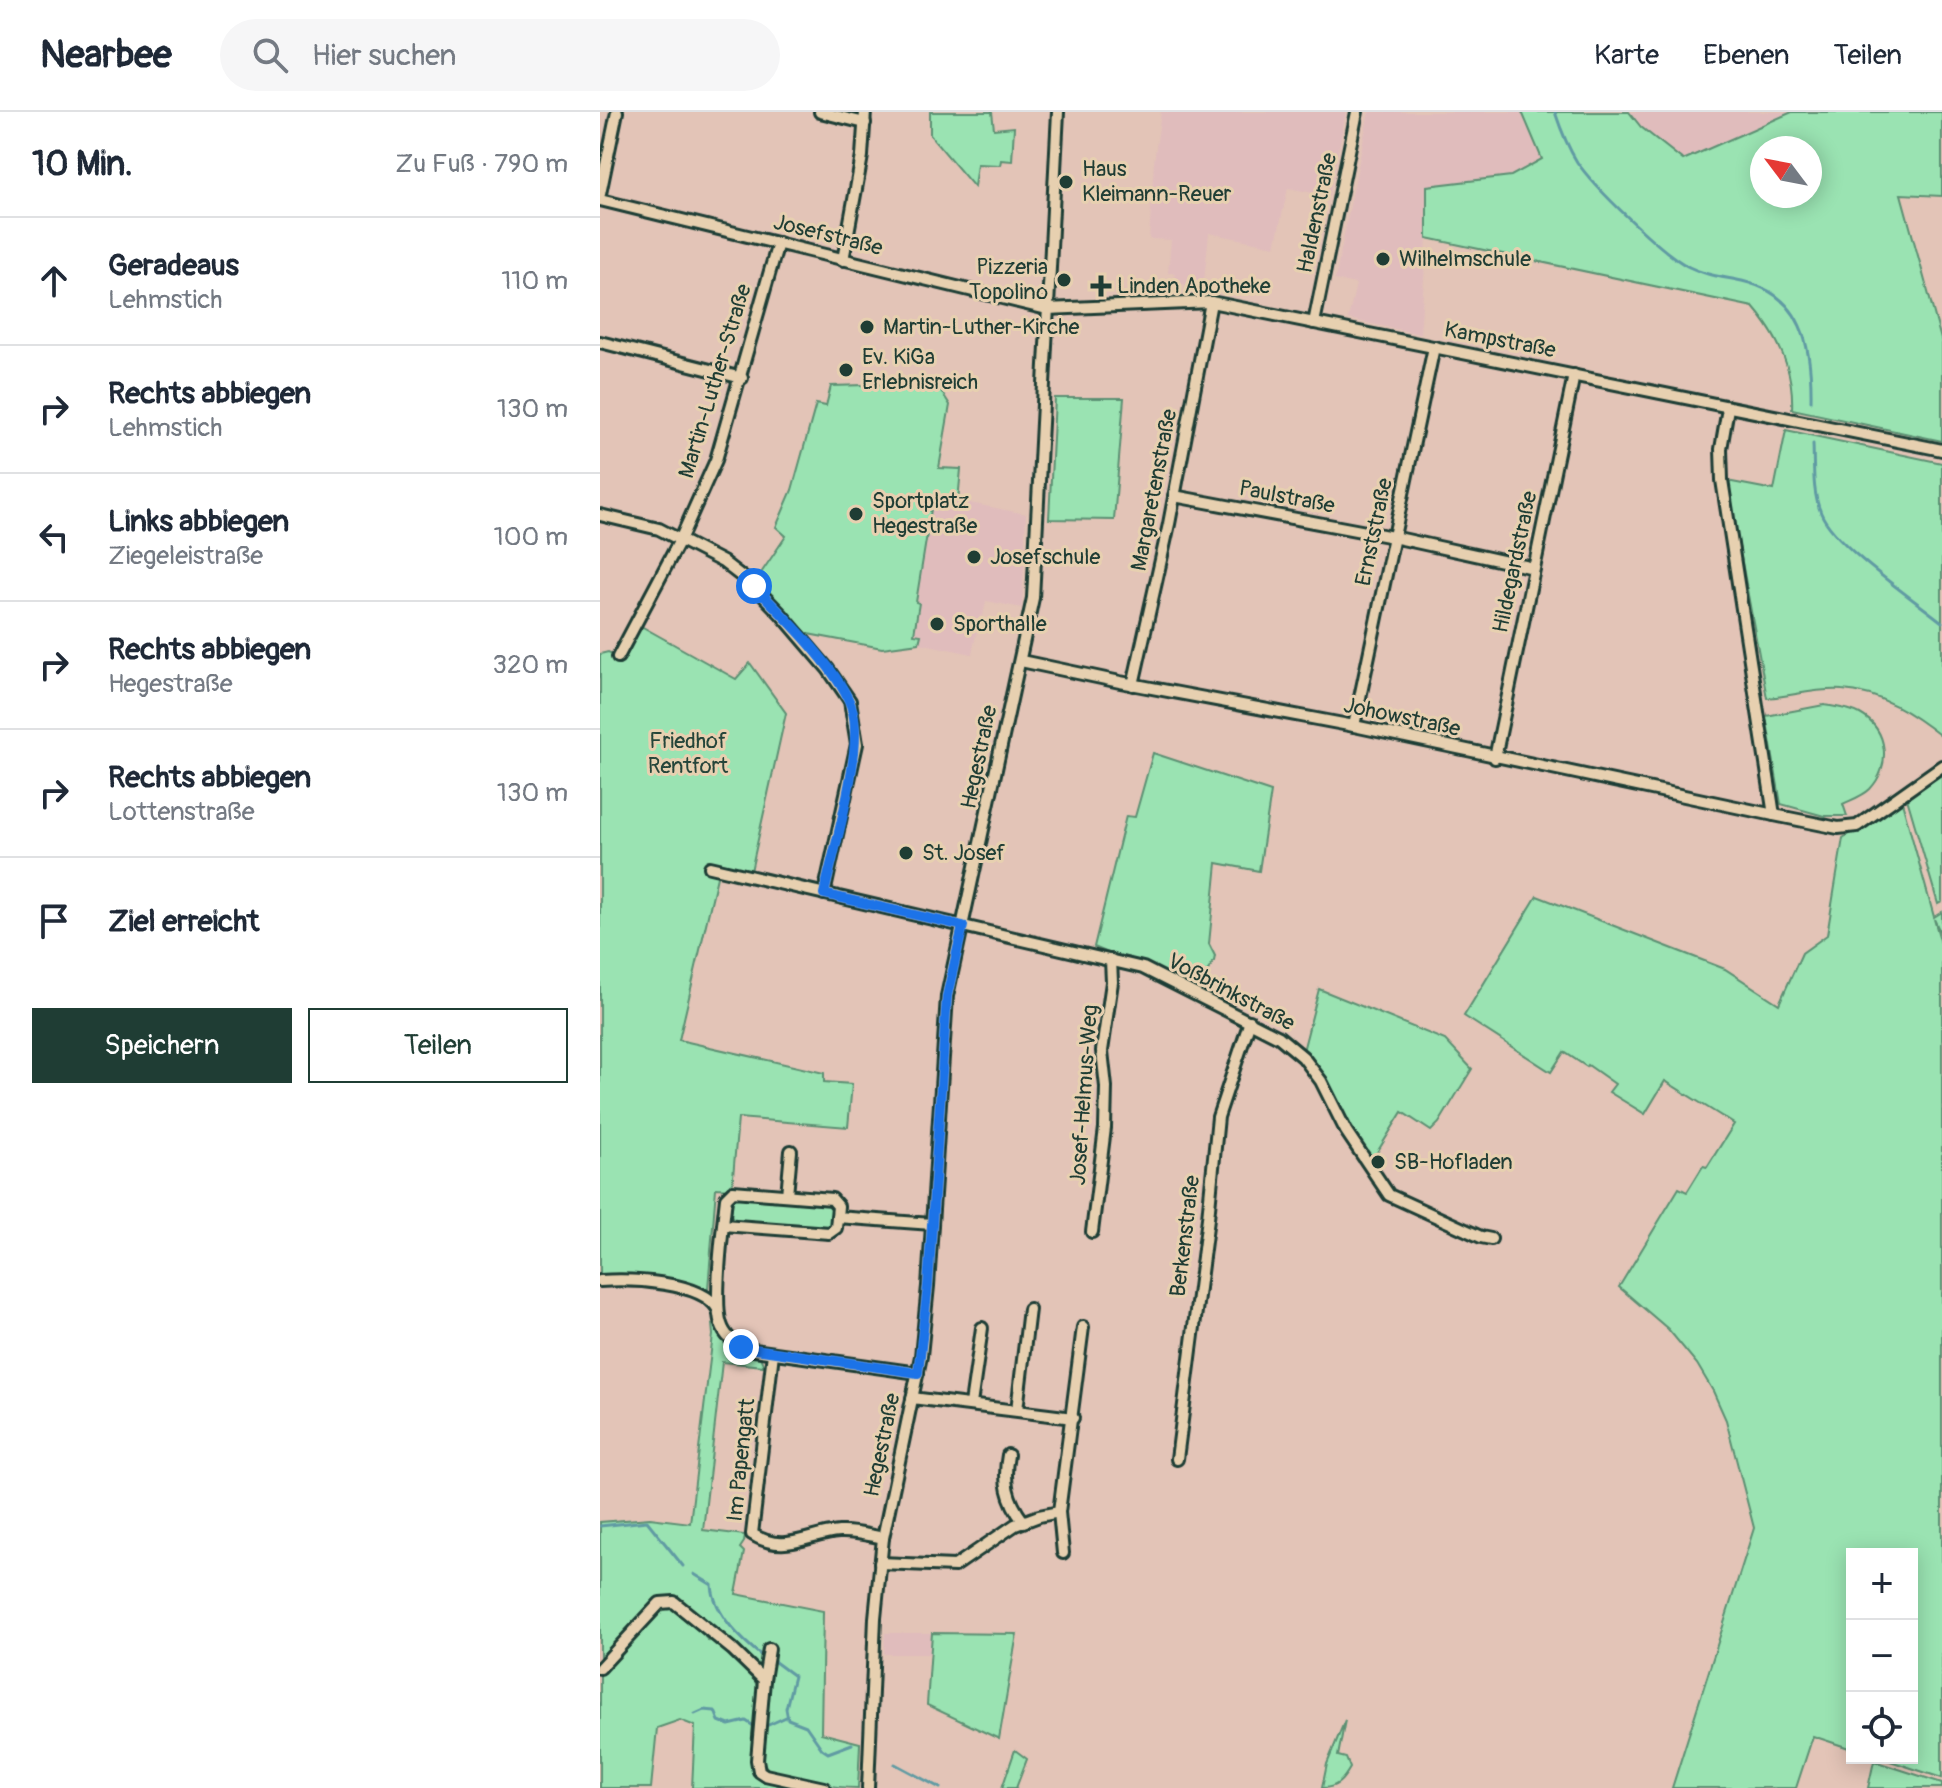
<!DOCTYPE html>
<html lang="de">
<meta charset="utf-8">
<style>
:root{--surface:#fff;--page:#f6f6f7;--text:#1f2937;--muted:#747a83;--line:#e0e1e3;--accent:#1f3d34}
body{margin:0;font-family:Pangolin,sans-serif;background:var(--page);color:var(--text)}
.controls{position:absolute;right:24px;bottom:24px;display:grid;overflow:hidden;border-radius:0px;box-shadow:0 4px 20px #0003}
.controls button{width:72px;height:72px;display:grid;place-items:center;padding:0;border:0;border-bottom:2px solid var(--line);background:var(--surface);color:var(--text);font:40px sans-serif}
.compass{position:absolute;left:1150px;top:24px;width:72px;height:72px;border-radius:50%;background:var(--surface);box-shadow:0 4px 20px #0003;rotate:302deg}
.stop{position:absolute;width:24px;height:24px;margin:-18px;border:6px solid #1a73e8;border-radius:50%;background:#fff}
.stop.end{background:#1a73e8;border-color:#fff;box-shadow:0 2px 8px #0008}
.list{margin:0;padding:0;list-style:none}
h2{display:flex;justify-content:space-between;align-items:center;height:104px;margin:0;padding:0 32px;font-size:34px}
h2 small{font-size:26px;font-weight:400;color:var(--muted)}
.list li{display:grid;grid-template-columns:52px 1fr auto;gap:24px;align-items:center;box-sizing:border-box;height:128px;padding:0 32px;border-top:2px solid var(--line)}
.list b{display:block;font-size:30px;white-space:nowrap}
.list p{margin:0;font-size:26px;white-space:nowrap;color:var(--muted)}
.list em{font-size:26px;font-style:normal;color:var(--muted)}
.actions{display:flex;gap:16px;padding:24px 32px}
.actions a{flex:1;padding:18px 0;border:2px solid var(--accent);border-radius:0px;text-align:center;font-size:28px;color:var(--accent)}
.actions .main{background:var(--accent);color:#fff}
.icon{flex:none;width:44px;height:44px;fill:none;stroke:currentColor;stroke-width:2;stroke-linecap:round;stroke-linejoin:round}
.map{position:relative;flex:none;width:1342px;height:1676px;overflow:hidden}
header{display:flex;align-items:center;gap:48px;box-sizing:border-box;height:112px;padding:0 40px;background:var(--surface);border-bottom:2px solid var(--line)}
header strong{font-size:38px}
nav{display:flex;gap:44px;margin-inline-start:auto;font-size:28px}
.search{width:560px;height:72px;background:var(--page);display:flex;align-items:center;gap:20px;box-sizing:border-box;padding:0 28px;border-radius:44px;color:var(--muted);font-size:30px}
main{display:flex}
aside{flex:1;background:var(--surface)}
.map>svg:first-child{display:block}
</style>
<header>
<strong>Nearbee</strong>
<div class="search"><svg class="icon" aria-label="search" viewBox="0 0 24 24"><circle cx="10" cy="10" r="6"/><path d="M15 15l6 6"/></svg>Hier suchen</div>
<nav><a>Karte</a><a>Ebenen</a><a>Teilen</a></nav>
</header>
<main>
<aside>
<h2>10 Min.<small>Zu Fuß · 790 m</small></h2>
<ul class="list">
<li><svg class="icon" aria-label="ahead" viewBox="0 0 24 24"><path d="M12 20V5M6 11l6-6 6 6"/></svg><div><b>Geradeaus</b><p>Lehmstich</p></div><em>110 m</em></li>
<li><svg class="icon" aria-label="right" viewBox="0 0 24 24"><path d="M7 20v-9h11M14 6l5 5-5 5"/></svg><div><b>Rechts abbiegen</b><p>Lehmstich</p></div><em>130 m</em></li>
<li><svg class="icon" aria-label="left" viewBox="0 0 24 24"><path d="M17 20v-9H6M10 6l-5 5 5 5"/></svg><div><b>Links abbiegen</b><p>Ziegeleistraße</p></div><em>100 m</em></li>
<li><svg class="icon" aria-label="right" viewBox="0 0 24 24"><path d="M7 20v-9h11M14 6l5 5-5 5"/></svg><div><b>Rechts abbiegen</b><p>Hegestraße</p></div><em>320 m</em></li>
<li><svg class="icon" aria-label="right" viewBox="0 0 24 24"><path d="M7 20v-9h11M14 6l5 5-5 5"/></svg><div><b>Rechts abbiegen</b><p>Lottenstraße</p></div><em>130 m</em></li>
<li><svg class="icon" aria-label="arrive" viewBox="0 0 24 24"><path d="M6 21V4h12l-3 4 3 4H6"/></svg><div><b>Ziel erreicht</b></div></li>
</ul>
<div class="actions"><a class="main">Speichern</a><a>Teilen</a></div>
</aside>
<div class="map">
<svg width="1342" height="1676" viewBox="0 0 1342 1676">
<rect width="100%" height="100%" fill="#e3c4b7"/>
<filter id="ink" filterUnits="userSpaceOnUse"><feTurbulence type="fractalNoise" baseFrequency=".0125" numOctaves="2"/><feDisplacementMap in="SourceGraphic" scale="16" xChannelSelector="R" yChannelSelector="G"/><feConvolveMatrix kernelMatrix="1 2 1 2 8 2 1 2 1" color-interpolation-filters="sRGB"/></filter>
<g filter="url(#ink)">
<g fill="#e0bcbc">
<polygon points="561,0 746,0 729,84 688,76 675,134 609,121 603,178 585,179 585,172 574,172 575,161 568,161 571,128 549,127 554,50"/>
<polygon points="769,0 922,0 942,47 911,64 827,75 827,126 820,222 748,207 756,172 735,168"/>
<polygon points="1029,0 1192,0 1083,48 1041,15"/>
<polygon points="334,384 426,402 422,496 386,489 383,504 380,504 372,542 319,531 320,524 314,522 319,491 316,490"/>
<polygon points="285,1521 332,1521 331,1542 284,1542"/>
</g>
<g fill="#9ae3b2" stroke="#5c9073" stroke-width="2" fill-rule="evenodd">
<polygon points="330,0 392,0 394,17 414,15 412,49 401,48 400,53 377,52 374,75 330,23"/>
<path d="M922 0H1029L1041 15 1083 48 1192 0H1342V84L1301 82 1342 231V329L1192 297C1194 258 1178 224 1153 195L827 126V74L911 64 942 47ZM1162 36H1210V84H1162Z"/>
<polygon points="336,271 350,293 339,356 361,357 358,389 333,385 316,490 319,491 314,522 321,523 319,531 282,536 208,522 155,470 186,424 176,415 192,378 216,292 226,294 231,274"/>
<polygon points="455,286 524,286 514,408 449,407"/>
<path d="M1186 318 1342 351V625C1313 602 1280 580 1242 578 1218 576 1191 584 1167 586L1127 369 1174 378Z"/>
<polygon points="41,514 136,567 150,551 186,601 151,759 120,752 79,928 224,961 224,970 252,972 248,1015 138,1006 132,1077 116,1076 108,1177 0,1162 0,542 8,540 23,546"/>
<path d="M1224 593C1236 595 1249 596 1260 602 1289 618 1291 655 1270 677 1263 684 1251 688 1243 692L1247 704H1224L1181 692 1166 604Z"/>
<polygon points="553,641 671,680 659,759 617,751 609,832 615,844 614,849 597,875 591,876 494,835 526,704 535,705"/>
<polygon points="1342,659 1342,790 1338,792 1306,683"/>
<polygon points="1301,686 1334,805 1342,800 1342,824 1334,807 1342,835 1342,1666 1281,1646 1312,1646 1312,1442 1252,1442 1252,1637 1213,1624 1196,1676 1072,1676 1154,1416 1126,1308 1113,1279 1097,1252 1068,1217 1019,1175 1079,1076 1087,1080 1103,1054 1107,1055 1134,1012 1065,969 1045,1002 1009,980 1015,972 988,953 987,955 964,940 951,960 864,904 937,784 1125,857 1179,892 1202,841 1227,823 1243,726"/>
<polygon points="719,877 845,928 872,957 839,1011 831,1019 802,1000 771,1050 703,939"/>
<polygon points="138,1084 227,1091 233,1098 231,1113 226,1117 135,1110 131,1103 133,1088"/>
<path d="M112 1212 115 1213C123 1235 138 1243 160 1245L164 1254 122 1250 103 1418 145 1423 144 1430 140 1436 144 1440 136 1482 223 1499 221 1621 260 1631 258 1676C226 1676 199 1668 169 1659 153 1640 160 1585 160 1560L73 1484H61L0 1549V1410L50 1406 90 1411 113 1223Z"/>
<polygon points="69,1495 73,1496 107,1522 105,1525 109,1529 112,1526 152,1562 158,1577 153,1651 155,1664 201,1676 92,1676 95,1614 80,1608 57,1616 51,1676 0,1676 0,1560 57,1499"/>
<polygon points="332,1521 417,1522 399,1627 327,1593"/>
<path d="M745 1608 738 1644 746 1646 750 1656C743 1668 737 1676 722 1676L727 1652Z"/>
<polygon points="415,1638 427,1647 416,1676 402,1676"/>
<polygon points="1274,1649 1342,1671 1342,1676 1268,1676"/>
</g>
<g fill="none" stroke-linecap="round" stroke-linejoin="round">
<g stroke="#619ba3" stroke-width="3">
<path d="M955 0C961 18 967 34 977 50 994 75 1063 142 1089 155 1107 164 1124 165 1142 169 1203 183 1212 234 1211 289"/>
<path d="M1213 332C1214 354 1212 380 1221 401 1234 433 1312 486 1342 510"/>
<polyline points="0,1414 47,1409 83,1454"/>
<path d="M94 1462 112 1473C114 1503 142 1528 164 1546"/>
<polyline points="171,1547 194,1564 186,1596 188,1607 206,1614 222,1637 228,1641 252,1632"/>
<polyline points="95,1602 104,1598 115,1599 119,1609 129,1613 146,1609 155,1615"/>
<polyline points="164,1615 186,1605"/>
<polyline points="295,1652 340,1676"/>
</g>
<g stroke="#1f3d34" stroke-width="16">
<g id="minor">
<polyline points="220,0 265,11"/>
<polyline points="0,82 17,0"/>
<polyline points="0,88 447,197 611,190 1342,338"/>
<polyline points="243,148 262,44 265,0"/>
<polyline points="714,211 757,0"/>
<polyline points="0,230 142,266"/>
<polyline points="574,384 793,425 934,456"/>
<polyline points="0,403 59,417 123,450 154,474 181,502 228,557 250,589 257,632 224,782"/>
<polyline points="18,545 81,426 116,348 178,131"/>
<polyline points="421,549 520,570 754,614 1174,703 1122,368 1121,337 1128,296"/>
<polyline points="533,573 569,412 611,190"/>
<polyline points="754,614 834,235"/>
<polyline points="895,646 974,263"/>
<polyline points="1174,703 1238,716 1257,714 1342,654"/>
<polyline points="110,755 543,856 679,925 703,945 721,969 746,1019 789,1083 881,1125 891,1127"/>
<polyline points="187,1083 191,1039"/>
<polyline points="237,1105 332,1112"/>
<path d="M123 1113 229 1121 236 1116 238 1094 232 1087 133 1079 126 1086C123 1113 113 1189 121 1212 125 1225 134 1232 147 1237L318 1261"/>
<polyline points="492,1120 505,1016 506,975 502,939 512,870 511,848"/>
<path d="M0 1169C30 1167 102 1169 118 1197"/>
<path d="M173 1241 152 1422C184 1443 208 1422 239 1420 254 1419 268 1423 283 1426"/>
<polyline points="312,1286 473,1306"/>
<polyline points="371,1292 382,1216"/>
<polyline points="417,1298 429,1197"/>
<path d="M408 1343C403 1369 407 1388 423 1409"/>
<polyline points="577,1347 608,1106 618,1005 650,909"/>
<polyline points="459,1400 463,1441"/>
<polyline points="280,1451 355,1454 415,1413 439,1404 459,1400 483,1215"/>
<polyline points="0,1556 60,1491 74,1490 132,1537 164,1568 157,1648 159,1659 165,1663 224,1676"/>
<polyline points="164,1568 169,1537"/>
<polyline points="268,1676 275,1506 283,1426 321,1244 328,1174 347,884 433,486 458,0"/>
</g>
</g>
<use href="#minor" stroke="#e7d0b0" stroke-width="10"/>
</g>
</g>
<g fill="none" stroke-linecap="round" stroke-linejoin="round" filter="url(#ink)">
<path stroke="#1a73e8" stroke-width="10" d="M141 1235 318 1261 328 1174 347 884 363 814 224 782C234 736 263 642 253 600 243 561 183 503 154 474"/>
</g>
<g fill="#1f3d34" stroke="#e7d0b0" stroke-width="3">
<circle cx="466" cy="70" r="8"/>
<circle cx="783" cy="147" r="8"/>
<circle cx="464" cy="168" r="8"/>
<path d="M497 162h8v8h8v8h-8v8h-8v-8h-8v-8h8z"/>
<circle cx="267" cy="215" r="8"/>
<circle cx="246" cy="258" r="8"/>
<circle cx="256" cy="402" r="8"/>
<circle cx="374" cy="445" r="8"/>
<circle cx="337" cy="512" r="8"/>
<circle cx="306" cy="741" r="8"/>
<circle cx="778" cy="1050" r="8"/>
</g>
<g text-anchor="middle" dominant-baseline="central" stroke-width="6" stroke-linejoin="round" paint-order="stroke">
<g font-size="22" fill="#1f3d34" stroke="#e7d0b0" text-anchor="start">
<text x="482" y="57">Haus<tspan x="482" dy="25">Kleimann-Reuer</tspan></text>
<text x="799" y="147">Wilhelmschule</text>
<text x="448" y="155" text-anchor="end">Pizzeria<tspan x="448" dy="25">Topolino</tspan></text>
<text x="517" y="174">Linden Apotheke</text>
<text x="283" y="215">Martin-Luther-Kirche</text>
<text x="262" y="245">Ev. KiGa<tspan x="262" dy="25">Erlebnisreich</tspan></text>
<text x="272" y="389">Sportplatz<tspan x="272" dy="25">Hegestraße</tspan></text>
<text x="390" y="445">Josefschule</text>
<text x="353" y="512">Sporthalle</text>
<text x="322" y="741">St. Josef</text>
<text x="794" y="1050">SB-Hofladen</text>
</g>
<g font-size="22" fill="#1f3d34" stroke="#e7d0b0">
<text transform="translate(717 101) rotate(-78)">Haldenstraße</text>
<text transform="translate(228 123) rotate(14)">Josefstraße</text>
<text transform="translate(900 228) rotate(11)">Kampstraße</text>
<text transform="translate(115 269) rotate(-73)">Martin-Luther-Straße</text>
<text transform="translate(554 378) rotate(-79)">Margaretenstraße</text>
<text transform="translate(687 385) rotate(11)">Paulstraße</text>
<text transform="translate(774 420) rotate(-78)">Ernststraße</text>
<text transform="translate(915 450) rotate(-78)">Hildegardstraße</text>
<text transform="translate(802 605) rotate(12)">Johowstraße</text>
<text transform="translate(379 645) rotate(-78)">Hegestraße</text>
<text transform="translate(631 880) rotate(28)">Voßbrinkstraße</text>
<text transform="translate(484 983) rotate(-86)">Josef-Helmus-Weg</text>
<text transform="translate(585 1124) rotate(-83)">Berkenstraße</text>
<text transform="translate(282 1333) rotate(-78)">Hegestraße</text>
<text transform="translate(141 1348) rotate(-84)">Im Papengatt</text>
</g>
<g font-size="22" fill="#25453a" stroke="#e7d0b0">
<text x="88" y="629">Friedhof<tspan x="88" dy="25">Rentfort</tspan></text>
</g>
</g>
</svg>
<div class="controls">
<button>+</button>
<button>−</button>
<button><svg class="icon" aria-label="locate" viewBox="0 0 24 24"><circle cx="12" cy="12" r="6"/><path d="M12 2v4M12 18v4M2 12h4M18 12h4"/></svg></button>
</div>
<svg class="compass" viewBox="-18 -18 36 36"><path d="M0-13l5 13h-10z" fill="#e53935"/><path d="M0 13l5-13h-10z" fill="#747a83"/></svg>
<div class="stop" style="left:154px;top:474px"></div>
<div class="stop end" style="left:141px;top:1235px"></div>
</div>
</main>
